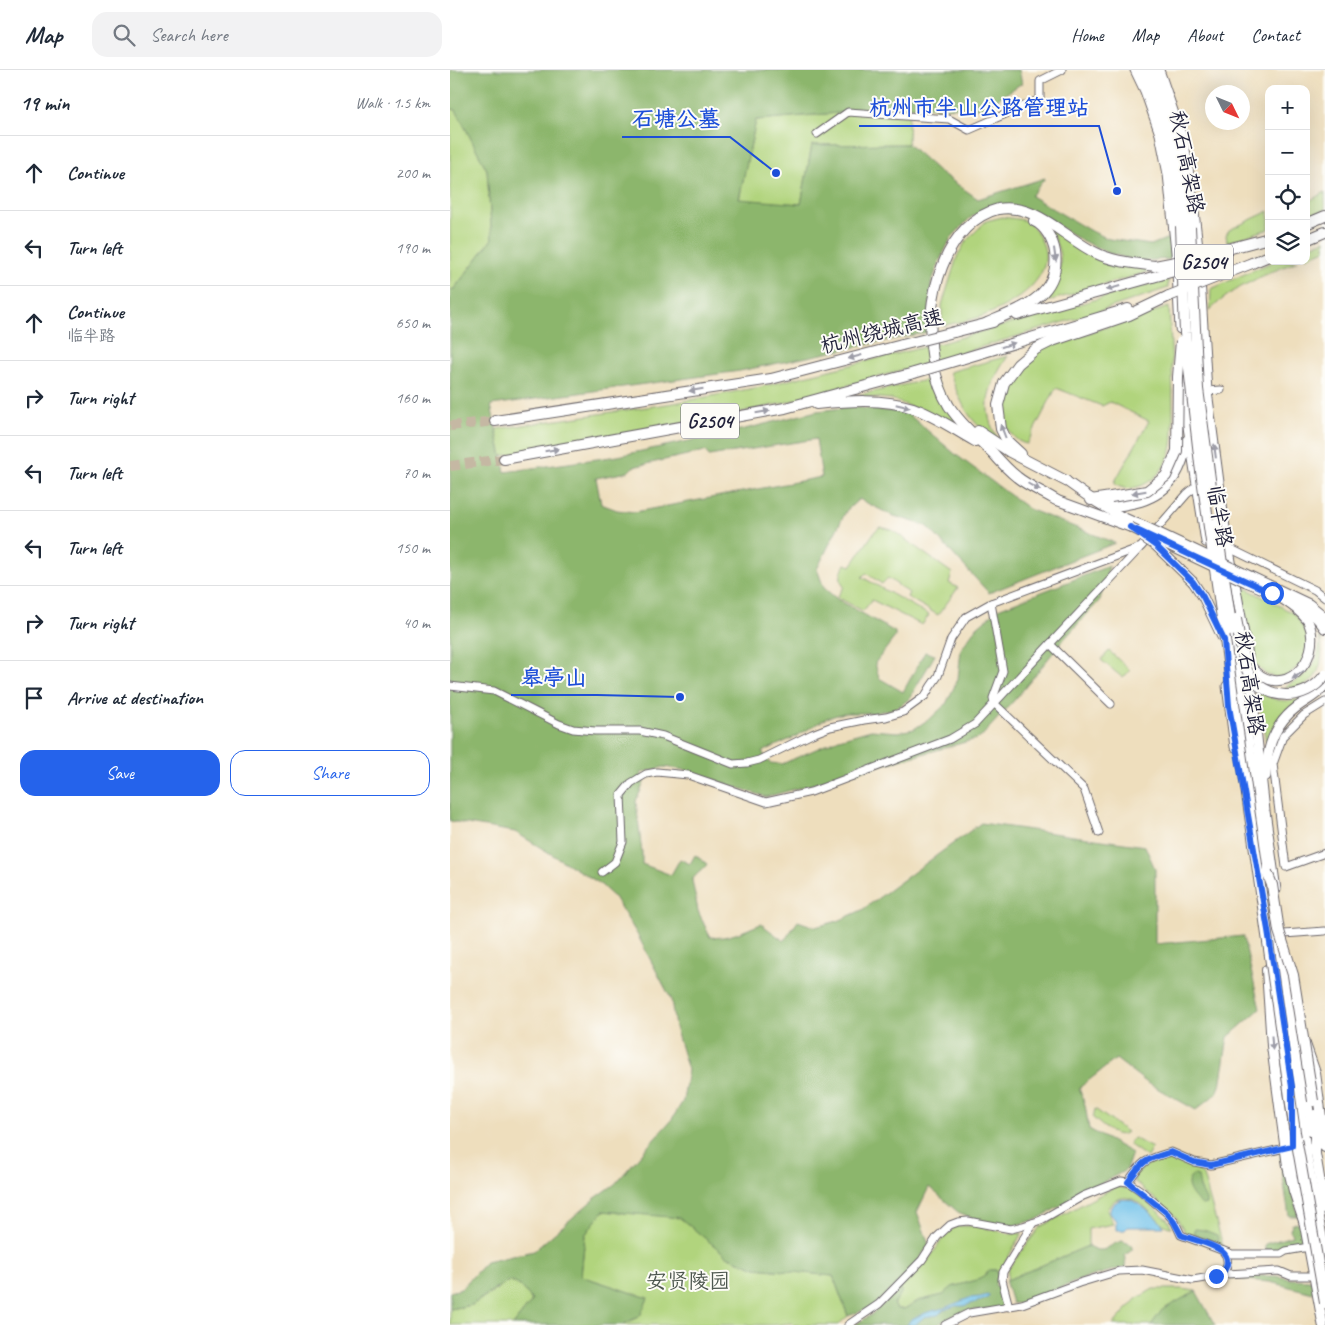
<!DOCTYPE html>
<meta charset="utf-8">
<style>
:root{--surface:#fff;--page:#f2f2f3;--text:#1f2937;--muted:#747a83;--line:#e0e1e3;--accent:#2563eb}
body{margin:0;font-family:Caveat,"LXGW WenKai TC",sans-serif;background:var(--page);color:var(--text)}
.controls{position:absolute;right:15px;top:15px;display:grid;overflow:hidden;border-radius:10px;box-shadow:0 5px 20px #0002}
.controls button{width:45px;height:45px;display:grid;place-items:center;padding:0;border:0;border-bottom:1px solid var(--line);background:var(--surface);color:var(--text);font:25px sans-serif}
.compass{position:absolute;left:755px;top:15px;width:45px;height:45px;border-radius:50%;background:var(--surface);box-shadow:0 5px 20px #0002;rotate:133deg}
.stop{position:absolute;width:15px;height:15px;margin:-11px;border:4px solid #2563eb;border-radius:50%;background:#fff}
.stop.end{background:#2563eb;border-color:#fff;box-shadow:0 1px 5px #0008}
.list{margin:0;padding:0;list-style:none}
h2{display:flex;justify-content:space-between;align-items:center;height:65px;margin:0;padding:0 20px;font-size:21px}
h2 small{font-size:16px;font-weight:400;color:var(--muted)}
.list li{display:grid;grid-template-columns:32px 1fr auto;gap:15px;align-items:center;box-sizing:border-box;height:75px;padding:0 20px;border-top:1px solid var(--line)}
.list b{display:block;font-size:19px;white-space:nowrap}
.list p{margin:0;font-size:16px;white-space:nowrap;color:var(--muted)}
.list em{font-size:16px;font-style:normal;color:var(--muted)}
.actions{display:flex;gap:10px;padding:15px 20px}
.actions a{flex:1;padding:11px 0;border:1px solid var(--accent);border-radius:15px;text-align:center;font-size:18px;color:var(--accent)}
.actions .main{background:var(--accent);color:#fff}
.icon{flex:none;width:28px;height:28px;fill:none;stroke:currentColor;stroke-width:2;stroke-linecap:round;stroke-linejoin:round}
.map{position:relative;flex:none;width:875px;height:1255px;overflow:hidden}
header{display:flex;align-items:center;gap:30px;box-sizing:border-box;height:70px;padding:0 25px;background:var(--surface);border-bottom:1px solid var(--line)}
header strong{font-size:24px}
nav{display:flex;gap:28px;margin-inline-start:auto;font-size:18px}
.search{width:350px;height:45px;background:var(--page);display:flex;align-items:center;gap:12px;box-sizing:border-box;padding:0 18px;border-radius:15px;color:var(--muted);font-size:19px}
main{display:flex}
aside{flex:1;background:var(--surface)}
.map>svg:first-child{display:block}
</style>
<header>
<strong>Map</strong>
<div class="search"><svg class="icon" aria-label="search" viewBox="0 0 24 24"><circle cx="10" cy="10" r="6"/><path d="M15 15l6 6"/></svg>Search here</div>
<nav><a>Home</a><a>Map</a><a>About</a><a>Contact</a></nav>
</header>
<main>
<aside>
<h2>19 min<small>Walk · 1.5 km</small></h2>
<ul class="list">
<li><svg class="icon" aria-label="ahead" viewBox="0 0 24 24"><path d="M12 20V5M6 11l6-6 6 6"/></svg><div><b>Continue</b></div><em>200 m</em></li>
<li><svg class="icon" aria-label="left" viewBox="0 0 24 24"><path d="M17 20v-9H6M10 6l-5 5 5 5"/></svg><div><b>Turn left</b></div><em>190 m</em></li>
<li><svg class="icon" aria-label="ahead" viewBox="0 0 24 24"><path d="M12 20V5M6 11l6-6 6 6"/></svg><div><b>Continue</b><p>临半路</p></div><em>650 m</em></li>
<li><svg class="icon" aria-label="right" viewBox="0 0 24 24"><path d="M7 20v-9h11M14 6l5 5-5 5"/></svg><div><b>Turn right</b></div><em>160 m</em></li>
<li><svg class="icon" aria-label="left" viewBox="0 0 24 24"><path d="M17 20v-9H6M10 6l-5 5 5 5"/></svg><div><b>Turn left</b></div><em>70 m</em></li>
<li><svg class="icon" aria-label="left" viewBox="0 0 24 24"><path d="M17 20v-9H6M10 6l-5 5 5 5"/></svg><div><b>Turn left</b></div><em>150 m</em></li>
<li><svg class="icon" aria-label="right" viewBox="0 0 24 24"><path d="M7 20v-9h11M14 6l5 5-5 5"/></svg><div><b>Turn right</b></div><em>40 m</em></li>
<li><svg class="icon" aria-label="arrive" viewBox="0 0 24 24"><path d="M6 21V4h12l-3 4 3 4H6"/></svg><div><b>Arrive at destination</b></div></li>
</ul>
<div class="actions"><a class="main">Save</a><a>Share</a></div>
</aside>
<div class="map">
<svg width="875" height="1255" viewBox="0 0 875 1255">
<rect width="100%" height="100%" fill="#fdfcf7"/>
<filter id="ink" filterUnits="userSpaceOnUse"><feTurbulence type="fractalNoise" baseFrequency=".02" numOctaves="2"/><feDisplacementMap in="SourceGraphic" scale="10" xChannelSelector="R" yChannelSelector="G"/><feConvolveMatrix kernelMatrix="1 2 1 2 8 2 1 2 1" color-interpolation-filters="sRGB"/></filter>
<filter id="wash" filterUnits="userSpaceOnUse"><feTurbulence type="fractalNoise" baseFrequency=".0096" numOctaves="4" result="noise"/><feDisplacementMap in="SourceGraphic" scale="20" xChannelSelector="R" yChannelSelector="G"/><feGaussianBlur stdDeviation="1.12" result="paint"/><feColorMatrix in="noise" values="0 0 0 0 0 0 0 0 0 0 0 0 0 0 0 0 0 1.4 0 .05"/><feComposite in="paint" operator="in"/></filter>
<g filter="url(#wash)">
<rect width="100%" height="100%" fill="#eedebd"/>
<g fill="#b1d47d" stroke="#6a7b5c">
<polygon points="459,37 458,74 362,75 351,134 289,130 306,50"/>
<polygon points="0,39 6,39 37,100 42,169 4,219 0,220"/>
<polygon points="875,122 875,140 856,146 856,130 859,131"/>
<polygon points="819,141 819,159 777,172 776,165 779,160"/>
<path d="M552 147C575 150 580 148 591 170 609 204 567 232 540 243 525 250 508 252 492 256V235L507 187 516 171 536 151Z"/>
<path d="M596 154 649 188 667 195 704 200 582 236C590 228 599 219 605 209 617 192 606 169 596 154Z"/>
<polygon points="875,170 875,180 856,188 856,178"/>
<path d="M824 191H848C817 204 784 216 760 240L761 219Z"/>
<polygon points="718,209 718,218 641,244 474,294 334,333 245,352 52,386 46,359 224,333 310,317 491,273"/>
<path d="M719 237C721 273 723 309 723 345 723 357 724 373 720 384 715 397 706 409 693 415 682 419 673 421 664 413L699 351 660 332 652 336 606 318 577 374C565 372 559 362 554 351 542 324 572 289 595 277 606 272 620 269 632 265 661 256 690 246 719 237Z"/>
<path d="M558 286C538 316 529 338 549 371 517 352 512 334 499 302Z"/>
<polygon points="485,308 511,357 441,329 404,326"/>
<path d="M430 457 442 460 502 503 499 513 508 518 488 545 457 527 459 523 438 508 432 514 416 503 412 507 479 545 472 555 422 530 413 541 387 527 394 517C388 508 391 503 395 494L401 496 425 461Z"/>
<polygon points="790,515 845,544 858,566 856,590 836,606 826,607 817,605 803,593"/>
<path d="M870 562C875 592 870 622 834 617 861 603 870 594 870 562Z"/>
<polygon points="659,581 680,600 673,608 651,590"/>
<path d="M806 617C821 632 835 633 854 628 836 641 825 651 816 672Z"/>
<path d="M645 1039 677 1062C667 1071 652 1055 643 1048Z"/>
<polygon points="684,1068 702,1078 697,1087 680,1075 680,1071"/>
<path d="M717 1088C728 1088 745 1097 753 1105L773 1176 735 1162 726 1147 684 1111C686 1097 704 1092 717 1088Z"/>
<path d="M667 1117 681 1119 717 1149 722 1157C708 1159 691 1120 668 1129 662 1131 660 1135 657 1140L663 1154 638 1159V1176L557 1210 558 1200 561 1195 590 1157 661 1119Z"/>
<polygon points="152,1141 230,1147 277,1186 306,1198 383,1206 398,1246 388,1255 344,1255 342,1253 324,1255 172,1255 190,1246 198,1228 131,1206 135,1165"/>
<path d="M508 1156H526L561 1164 572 1163 548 1205 546 1200H540L530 1209 521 1212 502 1217 494 1225 468 1231 454 1239H447L444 1234 452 1221 450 1218C460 1208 472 1197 481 1186 490 1174 494 1162 508 1156Z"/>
<path d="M59 1211C71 1214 76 1220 82 1231L63 1255H0V1239L22 1235Z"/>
<polygon points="703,1219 732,1219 746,1221 713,1240 701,1255 663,1255 686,1229"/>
</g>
<g fill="#8cb66c" stroke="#576c54" fill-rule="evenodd">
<path d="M0 0H569L572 13 534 38 459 37 306 50 289 129 351 134 362 75 458 74 487 100 528 129 595 108 581 126 639 160 659 169 701 175 721 167V189L688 191 658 183 629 169 601 151 536 139 520 148 501 168 489 192 481 214 478 262 290 301 41 335 55 402 168 386 295 359 367 341 402 337 457 343 505 384 579 439 665 473 539 523 477 456 441 445 409 429 396 441 367 499 374 518 387 529 445 562V567L425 593 429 608 453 622 475 582 485 585 459 629 447 638 424 643H394L377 648 345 667 312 682 320 693 332 694 389 669 421 660 448 662 464 659 482 647 496 634 508 609 511 579 526 558 548 539 659 496 650 530 615 568 568 626 530 668 316 727 235 700 214 697 191 703 194 713 186 731 192 783V794L221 805 230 789 240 794 245 785 257 794C254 799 246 804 242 810L248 841 260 867C277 870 295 860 311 854L334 871 348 851 365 857 388 851 412 840 531 753 695 776 705 799V874L793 866 810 939 778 967 770 1016 767 1023 746 1040 696 1012 666 989 629 1018 635 1035 639 1059 682 1083 676 1100 636 1121 586 1150 560 1156 539 1155 508 1142 479 1117 467 1142 479 1175 460 1203 422 1237 398 1246 383 1206 306 1198 277 1186 230 1148 153 1141 135 1165 131 1206 198 1228 190 1246 172 1255H63L82 1231C76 1220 71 1215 59 1211L42 1221 22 1235 0 1239V1222L11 1219 36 1192 84 1181 144 1129 165 1114 222 1049 233 1031 238 1000 225 957 221 929 187 864 164 827 149 813 65 762 0 751V220L4 219 42 169 37 100 6 40 0 39ZM366 369 372 407 185 442 167 440 151 434 146 408 178 402 183 397 255 381 259 386Z"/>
<polygon points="835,1083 848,1146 839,1146 830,1088 831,1084"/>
<path d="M744 1105 748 1106 750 1118 756 1130V1134L752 1135C744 1128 730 1113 744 1105Z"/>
<polygon points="846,1153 852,1156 855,1174 833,1177 830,1181 815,1180 815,1174 842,1166 840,1160 842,1154"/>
<polygon points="745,1159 754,1160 767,1165 769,1173 743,1163"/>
<path d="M672 1171 682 1175V1180L675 1185 676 1188 675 1197 635 1208 569 1234 562 1233 556 1213 557 1210 638 1176C656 1186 656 1175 672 1171Z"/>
<polygon points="540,1200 546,1200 548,1205 545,1215 548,1217 552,1235 551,1238 513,1241 504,1245 487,1255 404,1255 421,1245 450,1218 452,1221 444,1234 447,1239 454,1239 468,1231 493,1225 502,1217 530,1209"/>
<polygon points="784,1206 826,1206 841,1209 859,1210 863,1213 863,1223 820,1212 782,1209"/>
<polygon points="746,1221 765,1255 701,1255 712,1240"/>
</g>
<g fill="#6ec1ea" stroke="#487292">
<path d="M670 1130C674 1129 680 1129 683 1131 690 1134 712 1151 714 1157H678L675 1160H666V1151L660 1143C660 1135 664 1133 670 1130Z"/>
<polygon points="537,1225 540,1226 534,1230 513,1236 506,1236 493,1240 488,1245 474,1247 465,1255 457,1255 461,1249 478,1242 494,1238 519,1228 530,1227"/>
</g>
</g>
<g filter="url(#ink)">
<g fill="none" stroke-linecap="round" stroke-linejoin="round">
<g stroke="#c5b8a3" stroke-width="10" stroke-dasharray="10 5" stroke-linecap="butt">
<polyline points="0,356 45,351"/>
<polyline points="0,396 54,389"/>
</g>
<g stroke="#696468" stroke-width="9">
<g id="minor">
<polyline points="367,64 398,42 499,49 519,60 590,29 590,11 612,0"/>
<polyline points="757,321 771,320"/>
<polyline points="779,478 865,520 875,528"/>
<polyline points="541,533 553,601 543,628 544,633 634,719 649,763"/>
<polyline points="600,574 661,634"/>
<polyline points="0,616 44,621 109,654 123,659 145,661 190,661 213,666 283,694 297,693 309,690 362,664 380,657 414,650 436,647 453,642 475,626 481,616 488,606 501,569 516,547 541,533 691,477 737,424 750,413"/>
<polyline points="875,632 854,645 833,666 823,694 836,797 875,783"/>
<polyline points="152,802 165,792 173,772 171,725 181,713 196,704 207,702 238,705 316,732 361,722 500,669 525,654 689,479"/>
<polyline points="834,864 875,861"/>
<path d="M678 1112C694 1089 695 1090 721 1082L744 1092 761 1095 839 1077"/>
<path d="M772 1205C778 1197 780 1189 773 1181"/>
<polyline points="559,1237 552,1210 553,1202 583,1153"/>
<polyline points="398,1255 429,1234 472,1190 487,1167 500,1155 508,1152 518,1151 561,1159 573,1156 591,1150 633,1126 671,1111 678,1112 690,1120 717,1143 725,1152 731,1165 782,1184 831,1184 836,1181 859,1177"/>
<polyline points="495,1255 519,1243 572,1234 629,1213 669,1201 692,1200 743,1210 777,1204 829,1201 841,1206 864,1206"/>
</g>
</g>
<g stroke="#696468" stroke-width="11">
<g id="major">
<polyline points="685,0 695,21 710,64 718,104 726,182 730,259"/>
<polyline points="709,0 734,73 742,124 748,177 757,321 775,458 798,586"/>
<polyline points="733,291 736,344 756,472"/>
<path d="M616 411C641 429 665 446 694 456"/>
<polyline points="606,430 680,457"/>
<path d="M643 430C649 432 656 435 662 436 669 437 677 434 685 433 718 425 733 403 737 370"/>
<polyline points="800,506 859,534 875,547"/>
<polyline points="743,512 753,527 772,567"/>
<path d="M796 512C819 521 842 531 858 551 875 590 830 636 799 594"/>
<polyline points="800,604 815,741 826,820"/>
<polyline points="777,616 785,677"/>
<path d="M816 706C816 678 824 654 847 637 857 630 867 625 875 616"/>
<polyline points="838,902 862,1062"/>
<polyline points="842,1063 842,1076 851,1132"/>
<polyline points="864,1075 875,1140"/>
<polyline points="853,1147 873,1255"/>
</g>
</g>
<g stroke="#696468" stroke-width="12">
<g id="highway">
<path d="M692 0C703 26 713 52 720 80 726 105 728 131 731 156"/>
<path d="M700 0C724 51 734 101 740 157"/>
<polyline points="856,154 875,146"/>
<polyline points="856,170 875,162"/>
<polyline points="802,193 819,186"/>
<polyline points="567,245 710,205"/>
<path d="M537 253C570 239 611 226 605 182 603 170 595 156 584 151"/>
<polyline points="504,262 543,252"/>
<polyline points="511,289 678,239"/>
<path d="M366 334C398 331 433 328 463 338 486 346 505 360 525 371"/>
<polyline points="45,351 321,309 452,275"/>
<polyline points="528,361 560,382 616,411"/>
<polyline points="571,384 557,371 551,359 548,335 554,313 568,294 586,279 602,271 679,245 719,226"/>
<polyline points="54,389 335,338 464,303"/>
<path d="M606 430C593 422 578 416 567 407 558 400 550 391 543 383 527 368 511 354 499 336 469 287 476 199 516 158 525 149 536 142 548 139 585 132 615 168 646 183 664 192 685 193 705 196"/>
<polyline points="641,430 661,427"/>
<path d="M822 523C842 531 863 538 875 558"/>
<polyline points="782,561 818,809"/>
<polyline points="824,853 857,1090 875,1185"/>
<polyline points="817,900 822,976 838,1096 844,1121 855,1154"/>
<polyline points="855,974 865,1003 875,1077"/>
<polyline points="865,1045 865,1081"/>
</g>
</g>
<use href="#minor" stroke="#fff" stroke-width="7"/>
<use href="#major" stroke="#fff" stroke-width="9"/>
<use href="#highway" stroke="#fff" stroke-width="10"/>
<g stroke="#696468" stroke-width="11" stroke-linecap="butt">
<g id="major-bridge">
<polyline points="694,456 800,506"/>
<polyline points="680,457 796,512"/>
<polyline points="694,468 706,476 743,512"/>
</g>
</g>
<g stroke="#696468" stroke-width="12" stroke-linecap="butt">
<g id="highway-bridge">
<polyline points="731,156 735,263 750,394 845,1062 875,1233"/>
<polyline points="740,157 748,319 762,424"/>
<polyline points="705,196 736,190 819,168"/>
<polyline points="710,205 738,197"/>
<polyline points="719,226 802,193"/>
<polyline points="452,275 504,262"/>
<polyline points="464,303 511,289"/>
<polyline points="661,427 697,421 716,406 727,381 728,307 731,271"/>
<polyline points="766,453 782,561"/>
<path d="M786 549C789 563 792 591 798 602 814 632 856 632 875 605"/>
<polyline points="817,802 822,815 829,861 843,905 863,1031"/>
</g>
</g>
<use href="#major-bridge" stroke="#fff" stroke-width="9"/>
<use href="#highway-bridge" stroke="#fff" stroke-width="10"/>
</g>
<defs><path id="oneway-solid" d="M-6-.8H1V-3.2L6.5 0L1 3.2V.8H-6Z" transform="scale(1.25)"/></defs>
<g fill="#9c9ca7">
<use href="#oneway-solid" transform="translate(605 185) rotate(82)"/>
<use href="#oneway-solid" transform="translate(663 218) rotate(164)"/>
<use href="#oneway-solid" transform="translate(558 275) rotate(-17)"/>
<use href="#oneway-solid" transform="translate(405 287) rotate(165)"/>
<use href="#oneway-solid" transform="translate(246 320) rotate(171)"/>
<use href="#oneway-solid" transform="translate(453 336) rotate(13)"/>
<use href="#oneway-solid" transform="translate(313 342) rotate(-10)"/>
<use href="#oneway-solid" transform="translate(553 361) rotate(-111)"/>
<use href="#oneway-solid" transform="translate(102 380) rotate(-10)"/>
<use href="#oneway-solid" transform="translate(765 381) rotate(-97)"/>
<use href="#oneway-solid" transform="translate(584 417) rotate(30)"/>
<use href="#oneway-solid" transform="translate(689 422) rotate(170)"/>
<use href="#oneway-solid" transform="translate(848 605) rotate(145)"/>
<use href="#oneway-solid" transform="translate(822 973) rotate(86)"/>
</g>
</g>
<g fill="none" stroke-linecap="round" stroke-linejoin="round" filter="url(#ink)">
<path stroke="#2563eb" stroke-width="6" d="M766 1206 772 1204C792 1177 749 1173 731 1165L724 1152 717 1143 678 1112C694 1089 695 1090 721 1082L744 1092 761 1095 842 1076V1017L818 860 779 636 774 570 753 527 743 512 706 476 680 457 822 523"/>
</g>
<g text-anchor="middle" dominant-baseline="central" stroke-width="4" stroke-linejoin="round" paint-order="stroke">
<g fill="#fdfcf7" stroke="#646373" stroke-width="1">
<rect x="725" y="174.5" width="58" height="35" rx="4"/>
<rect x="231" y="333.5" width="58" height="35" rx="4"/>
</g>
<g font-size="20" font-weight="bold" fill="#22223b">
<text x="754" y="192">G2504</text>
<text x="260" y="351">G2504</text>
</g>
<g font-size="21" fill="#22223b" stroke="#fdfcf7">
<text transform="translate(737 92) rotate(79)">秋石高架路</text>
<text transform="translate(432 261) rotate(-14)">杭州绕城高速</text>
<text transform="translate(770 446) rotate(80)">临半路</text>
<text transform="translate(800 613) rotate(82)">秋石高架路</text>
</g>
<g font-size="21" fill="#4d574f" stroke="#fdfcf7">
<text x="238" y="1211">安贤陵园</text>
</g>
</g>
<path fill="none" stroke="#1d4ed8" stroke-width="2" d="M667 121L649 56H409M326 103L280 67H172M230 627L147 625H61"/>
<g fill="#1d4ed8" stroke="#fdfcf7" stroke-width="2">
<circle cx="667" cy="121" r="5"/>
<circle cx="326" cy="103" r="5"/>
<circle cx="230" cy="627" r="5"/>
</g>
<g font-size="22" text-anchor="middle" font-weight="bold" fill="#1d4ed8" stroke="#fdfcf7" stroke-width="4" stroke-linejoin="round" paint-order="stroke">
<text x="529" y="45">杭州市半山公路管理站</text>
<text x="226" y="56">石塘公墓</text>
<text x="104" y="615">皋亭山</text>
</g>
</svg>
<div class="controls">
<button>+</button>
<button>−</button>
<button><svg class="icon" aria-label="locate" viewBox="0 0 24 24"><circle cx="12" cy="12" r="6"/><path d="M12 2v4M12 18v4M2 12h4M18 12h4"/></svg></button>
<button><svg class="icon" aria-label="layers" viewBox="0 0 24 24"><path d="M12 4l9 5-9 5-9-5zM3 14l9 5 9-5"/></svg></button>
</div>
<svg class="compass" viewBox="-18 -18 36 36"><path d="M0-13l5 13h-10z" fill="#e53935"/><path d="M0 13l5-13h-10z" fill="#747a83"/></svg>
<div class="stop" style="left:822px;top:523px"></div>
<div class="stop end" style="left:766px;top:1206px"></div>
</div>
</main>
